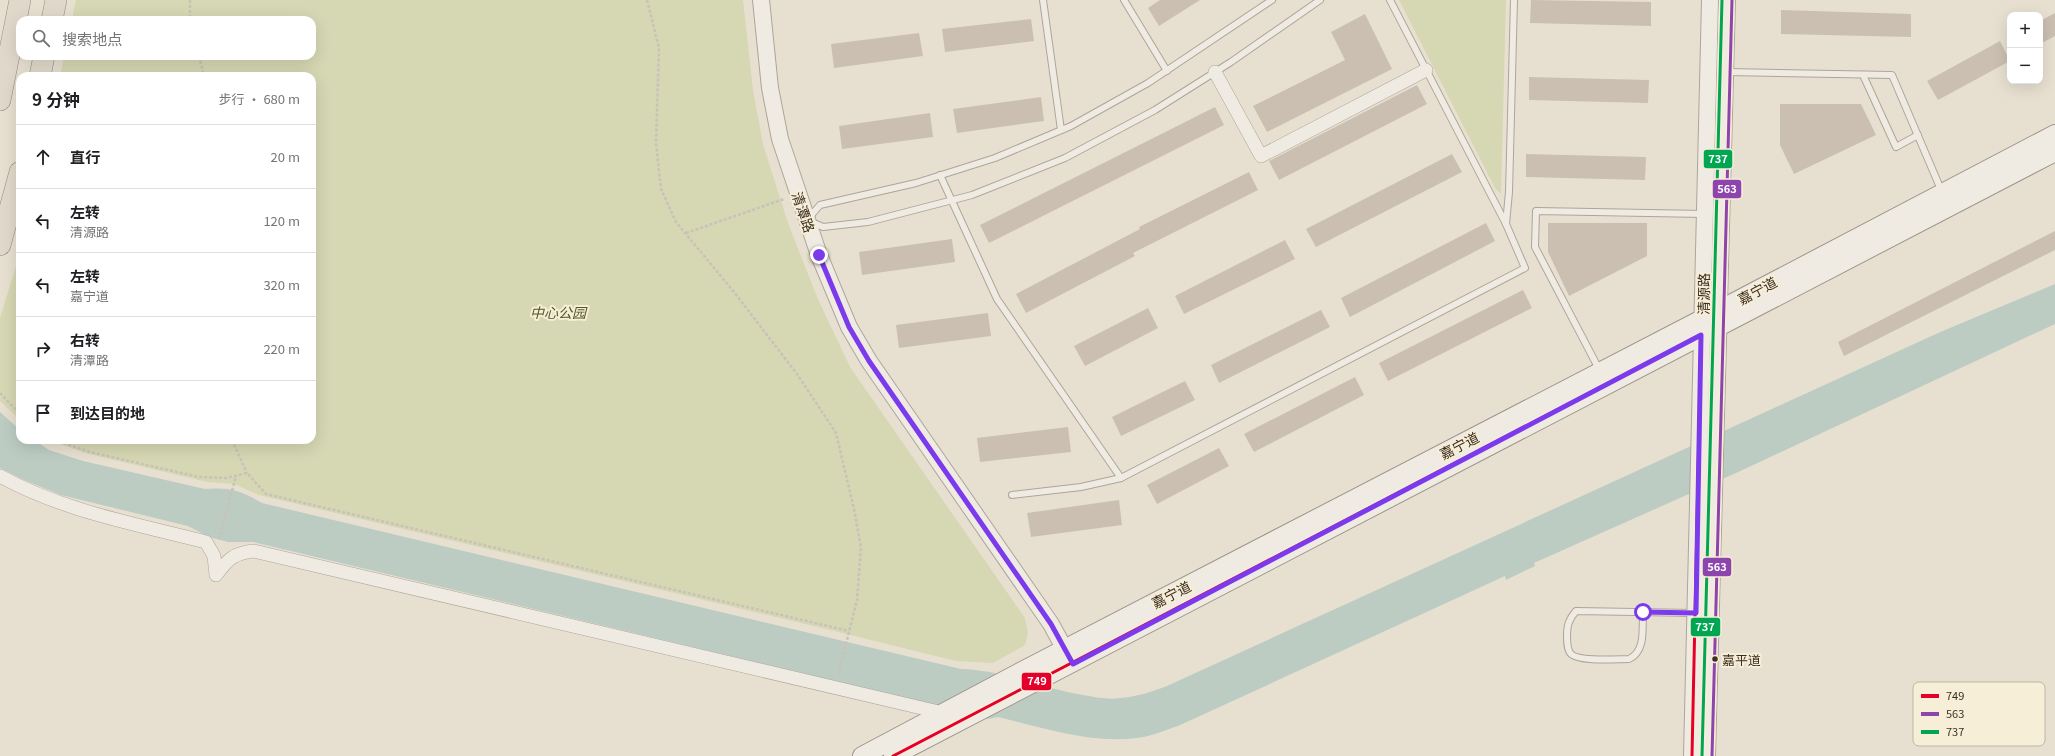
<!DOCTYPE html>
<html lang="zh">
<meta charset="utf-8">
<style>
:root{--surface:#fff;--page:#f2f2f2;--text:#202124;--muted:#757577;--line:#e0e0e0}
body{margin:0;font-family:Georgia,"Noto Sans SC",serif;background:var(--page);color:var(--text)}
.controls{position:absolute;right:12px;top:12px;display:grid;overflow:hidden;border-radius:8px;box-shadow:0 4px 16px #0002}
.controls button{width:36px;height:36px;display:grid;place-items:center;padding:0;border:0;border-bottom:1px solid var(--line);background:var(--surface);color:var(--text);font:20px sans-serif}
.stop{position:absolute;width:12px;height:12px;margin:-9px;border:3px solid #7c3aed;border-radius:50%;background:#fff}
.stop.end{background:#7c3aed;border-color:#fff;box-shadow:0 1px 4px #0008}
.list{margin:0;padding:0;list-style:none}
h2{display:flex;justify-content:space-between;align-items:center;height:52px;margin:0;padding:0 16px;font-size:17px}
h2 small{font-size:13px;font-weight:400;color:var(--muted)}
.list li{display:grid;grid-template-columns:26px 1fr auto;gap:12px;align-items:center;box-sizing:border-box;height:64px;padding:0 16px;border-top:1px solid var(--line)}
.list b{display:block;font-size:15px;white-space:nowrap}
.list p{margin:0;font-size:13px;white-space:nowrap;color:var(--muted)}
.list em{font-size:13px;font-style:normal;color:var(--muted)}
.icon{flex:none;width:22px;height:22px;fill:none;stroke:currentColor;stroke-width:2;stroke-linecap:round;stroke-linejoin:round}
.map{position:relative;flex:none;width:2055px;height:756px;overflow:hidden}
.search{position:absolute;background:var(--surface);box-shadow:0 4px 16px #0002;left:16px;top:16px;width:300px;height:44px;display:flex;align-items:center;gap:10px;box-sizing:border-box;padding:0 14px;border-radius:12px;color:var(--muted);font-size:15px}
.panel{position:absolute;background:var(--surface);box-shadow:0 4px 16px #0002;left:16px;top:72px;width:300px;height:372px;border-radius:12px}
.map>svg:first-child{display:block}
</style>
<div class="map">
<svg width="2055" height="756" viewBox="0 0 2055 756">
<rect width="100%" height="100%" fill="#e7e0d1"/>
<g fill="#d6d7b3">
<polygon points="76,0 743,0 753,90 763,144 788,223 817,297 850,367 1025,618 1028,633 1025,645 993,663 956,661 826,629 259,495 234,484 207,482 85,453 49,440 312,440 312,76 60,76 64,56 312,56 312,20 72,20"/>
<polygon points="1399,0 1506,0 1501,194 1495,188"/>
<polygon points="20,253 20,420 0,401 0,318"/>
</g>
<path fill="#bcccc2" d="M2055 284V324L1736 473 1534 563 1535 566 1506 580 1505 576 1178 726C1165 730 1150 737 1137 738 1091 744 1043 728 998 717L987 719 911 699 253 542H228L209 537 188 526 61 495 24 480 0 468V412L20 430V440H34L49 450 83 461 205 489C230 487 240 490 262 503L961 669C1002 670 1042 688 1083 695 1095 697 1108 700 1120 698 1136 697 1151 692 1167 686L1938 333Z"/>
<g fill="#cbbfb2">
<polygon points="1160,0 1200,0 1159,26 1148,8"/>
<polygon points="1531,0 1651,2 1651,26 1530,23"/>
<polygon points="1781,10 1911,14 1911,37 1781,34"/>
<polygon points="2055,13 2055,36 2040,44 2040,21"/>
<polygon points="1365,14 1392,69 1267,132 1253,106 1345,60 1331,32"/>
<polygon points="1031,19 1034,41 945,52 942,29"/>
<polygon points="919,33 923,56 834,68 831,44"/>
<polygon points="2000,41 2010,61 1938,100 1927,81"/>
<polygon points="1529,77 1649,80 1648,103 1529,100"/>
<polygon points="1417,85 1427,104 1279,180 1269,161"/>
<polygon points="1041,97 1044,121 957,133 953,109"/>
<polygon points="1780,104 1861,104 1876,135 1794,174 1780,145"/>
<polygon points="1215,107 1224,125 989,243 980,225"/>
<polygon points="930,113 933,137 842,149 839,126"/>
<polygon points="1452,154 1462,172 1316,247 1306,229"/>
<polygon points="1526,154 1646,157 1645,180 1526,177"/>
<polygon points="1249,172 1258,190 1133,253 1135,256 1026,313 1016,294 1140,229 1139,227"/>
<polygon points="1486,223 1495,241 1350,317 1341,298"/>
<polygon points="1548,223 1647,223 1647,256 1569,296 1548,252"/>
<polygon points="2055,231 2055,250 1844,356 1838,342"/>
<polygon points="952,239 955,262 862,275 859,252"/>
<polygon points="1285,240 1295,259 1184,314 1175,296"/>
<polygon points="1523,290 1532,308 1388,381 1379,363"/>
<polygon points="1148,308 1158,328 1085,366 1074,346"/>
<polygon points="1321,310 1330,327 1219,383 1211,365"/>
<polygon points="988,313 991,336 899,348 896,325"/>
<polygon points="1355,377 1364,395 1254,452 1244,434"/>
<polygon points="1185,381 1195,400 1121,436 1112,417"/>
<polygon points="1068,427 1071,452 980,462 977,438"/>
<polygon points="1219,448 1229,466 1157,504 1147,485"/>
<polygon points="1119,500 1122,525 1031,537 1027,513"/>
</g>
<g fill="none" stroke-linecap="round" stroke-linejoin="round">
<g stroke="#ada599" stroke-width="8">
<g id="service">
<polyline points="1043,0 1061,130"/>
<polyline points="1124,0 1167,71"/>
<polyline points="1272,0 1148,83 1071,126 995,158 916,183 820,205 807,220 823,227 868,222 972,195 1065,158 1155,110 1231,62 1320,0"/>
<polyline points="1390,0 1506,224"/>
<polyline points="1727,72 1892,75 1942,192"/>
<polyline points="1863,75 1896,147 1918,135"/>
<polyline points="940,175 997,299 1121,478"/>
<polyline points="1600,371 1535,247 1536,211 1705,214"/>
<polyline points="1012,495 1081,487 1121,478 1525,268 1506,224 1509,192 1514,0"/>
<path d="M1643 612C1642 629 1646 651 1629 659 1617 659 1579 662 1571 654 1567 650 1567 642 1567 636 1567 625 1569 619 1576 611L1694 613"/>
</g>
</g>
<g stroke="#ada599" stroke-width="14">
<g id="minor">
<polyline points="1215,72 1261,156 1426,70"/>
<path d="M0 476C63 511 136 524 206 542L214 556 216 575C228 559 234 553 254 551L943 713"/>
</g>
</g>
<g stroke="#ada599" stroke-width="18">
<g id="tertiary">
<polyline points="761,0 770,88 780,139 819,255 849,327 869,361 1051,624 1070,659"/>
<polyline points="1692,756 1710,0"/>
<polyline points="1707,756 1727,0"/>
</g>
</g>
<g stroke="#9c958a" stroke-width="20">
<g id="secondary">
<polyline points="862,756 1022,671 1702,319 2055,134"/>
<polyline points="893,756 2055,152"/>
</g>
</g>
<g stroke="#928b80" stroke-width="22">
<g id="trunk">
<polyline points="52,20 56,0"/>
<polyline points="40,76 44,56"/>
<polyline points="0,100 20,0"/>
<polyline points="0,245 20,172"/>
</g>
</g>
<g stroke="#c8c2b9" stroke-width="2.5" stroke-dasharray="3 2" stroke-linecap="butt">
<polyline points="190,0 190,20"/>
<polyline points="647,0 659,48 656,143 661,189 676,222 734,292 797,374 836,433 854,509 861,548 857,600 838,676"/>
<polyline points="199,56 204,76"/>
<polyline points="686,233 784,199"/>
<polyline points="0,393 20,414"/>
<polyline points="54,440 90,452 199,477 226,478 247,473 266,494 849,631"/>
<polyline points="232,440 247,473"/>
<polyline points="219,539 236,476"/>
</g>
<use href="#service" stroke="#efebe3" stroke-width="6"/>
<use href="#minor" stroke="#efebe3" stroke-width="13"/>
<use href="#tertiary" stroke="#efebe3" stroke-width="16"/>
<use href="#secondary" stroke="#efebe3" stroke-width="18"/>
<use href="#trunk" stroke="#e0d9cb" stroke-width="21"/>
<g stroke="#f7eed8" stroke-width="6">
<polyline id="bus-1" points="893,756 1701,335 1692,756"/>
</g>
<g stroke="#f7eed8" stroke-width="6">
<polyline id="bus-2" points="1712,756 1732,0"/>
</g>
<g stroke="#f7eed8" stroke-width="6">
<polyline id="bus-3" points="1702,756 1722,0"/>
</g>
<use href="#bus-1" stroke="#e4002b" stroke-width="3"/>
<use href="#bus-2" stroke="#8e44ad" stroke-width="3"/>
<use href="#bus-3" stroke="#00a651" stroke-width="3"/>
</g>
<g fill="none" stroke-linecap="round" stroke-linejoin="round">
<polyline stroke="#7c3aed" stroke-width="5" points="819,255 849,327 869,361 1051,624 1073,664 1701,335 1696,613 1643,612"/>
</g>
<circle fill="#3d2e20" stroke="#f7eed8" stroke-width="1.5" cx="1715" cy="659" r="3.5"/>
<g text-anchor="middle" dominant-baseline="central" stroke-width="4" stroke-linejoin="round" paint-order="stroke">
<g font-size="13" fill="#3d2e20" stroke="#f7eed8" text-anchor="start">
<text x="1722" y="659">嘉平道</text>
</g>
<g font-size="14" fill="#3d2e20" stroke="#f7eed8">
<text transform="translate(804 212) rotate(71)">清潭路</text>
<text transform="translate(1757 290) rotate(-28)">嘉宁道</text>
<text transform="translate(1703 294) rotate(-89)">清源路</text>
<text transform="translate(1459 445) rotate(-27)">嘉宁道</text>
<text transform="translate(1171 594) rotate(-27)">嘉宁道</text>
</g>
<g font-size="14" font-style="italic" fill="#4d5a26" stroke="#f7eed8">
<text x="558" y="312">中心公园</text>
</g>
</g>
<rect x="1913" y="682" width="132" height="64" rx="6" fill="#f7eed8" stroke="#bfb4a1" stroke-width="1"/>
<rect x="1921" y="694" width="18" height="4" fill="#e4002b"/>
<rect x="1921" y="712" width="18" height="4" fill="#8e44ad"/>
<rect x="1921" y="730" width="18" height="4" fill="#00a651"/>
<g font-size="11" fill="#3d2e20">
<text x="1946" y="700">749</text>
<text x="1946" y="718">563</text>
<text x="1946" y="736">737</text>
</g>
<g stroke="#f7eed8" stroke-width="1.5">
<rect x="1703" y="149" width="30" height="20" rx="4" fill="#00a651"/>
<rect x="1712" y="179" width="30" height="20" rx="4" fill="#8e44ad"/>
<rect x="1702" y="557" width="30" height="20" rx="4" fill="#8e44ad"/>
<rect x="1690" y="617" width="31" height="20" rx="4" fill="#00a651"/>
<rect x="1021" y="672" width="31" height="19" rx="4" fill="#e4002b"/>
</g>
<g font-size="11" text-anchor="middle" font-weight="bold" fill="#fff">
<text x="1718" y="163">737</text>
<text x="1727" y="193">563</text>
<text x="1717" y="571">563</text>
<text x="1705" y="631">737</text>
<text x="1037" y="685">749</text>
</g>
</svg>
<div class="controls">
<button>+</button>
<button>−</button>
</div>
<div class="stop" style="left:1643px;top:612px"></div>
<div class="stop end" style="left:819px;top:255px"></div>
<div class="search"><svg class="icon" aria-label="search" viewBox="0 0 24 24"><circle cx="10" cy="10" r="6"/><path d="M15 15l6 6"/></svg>搜索地点</div>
<section class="panel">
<h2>9 分钟<small>步行 · 680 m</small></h2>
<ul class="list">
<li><svg class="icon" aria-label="ahead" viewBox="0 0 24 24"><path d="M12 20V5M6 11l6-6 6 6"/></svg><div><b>直行</b></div><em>20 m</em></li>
<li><svg class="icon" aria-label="left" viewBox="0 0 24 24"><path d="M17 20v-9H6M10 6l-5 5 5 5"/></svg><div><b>左转</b><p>清源路</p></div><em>120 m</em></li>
<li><svg class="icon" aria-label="left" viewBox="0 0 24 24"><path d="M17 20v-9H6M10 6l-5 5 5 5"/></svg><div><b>左转</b><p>嘉宁道</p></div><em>320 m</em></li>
<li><svg class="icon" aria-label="right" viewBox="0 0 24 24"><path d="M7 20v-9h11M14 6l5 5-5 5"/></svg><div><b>右转</b><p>清潭路</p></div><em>220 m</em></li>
<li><svg class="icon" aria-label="arrive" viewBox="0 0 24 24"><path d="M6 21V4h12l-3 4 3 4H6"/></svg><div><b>到达目的地</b></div></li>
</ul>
</section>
</div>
